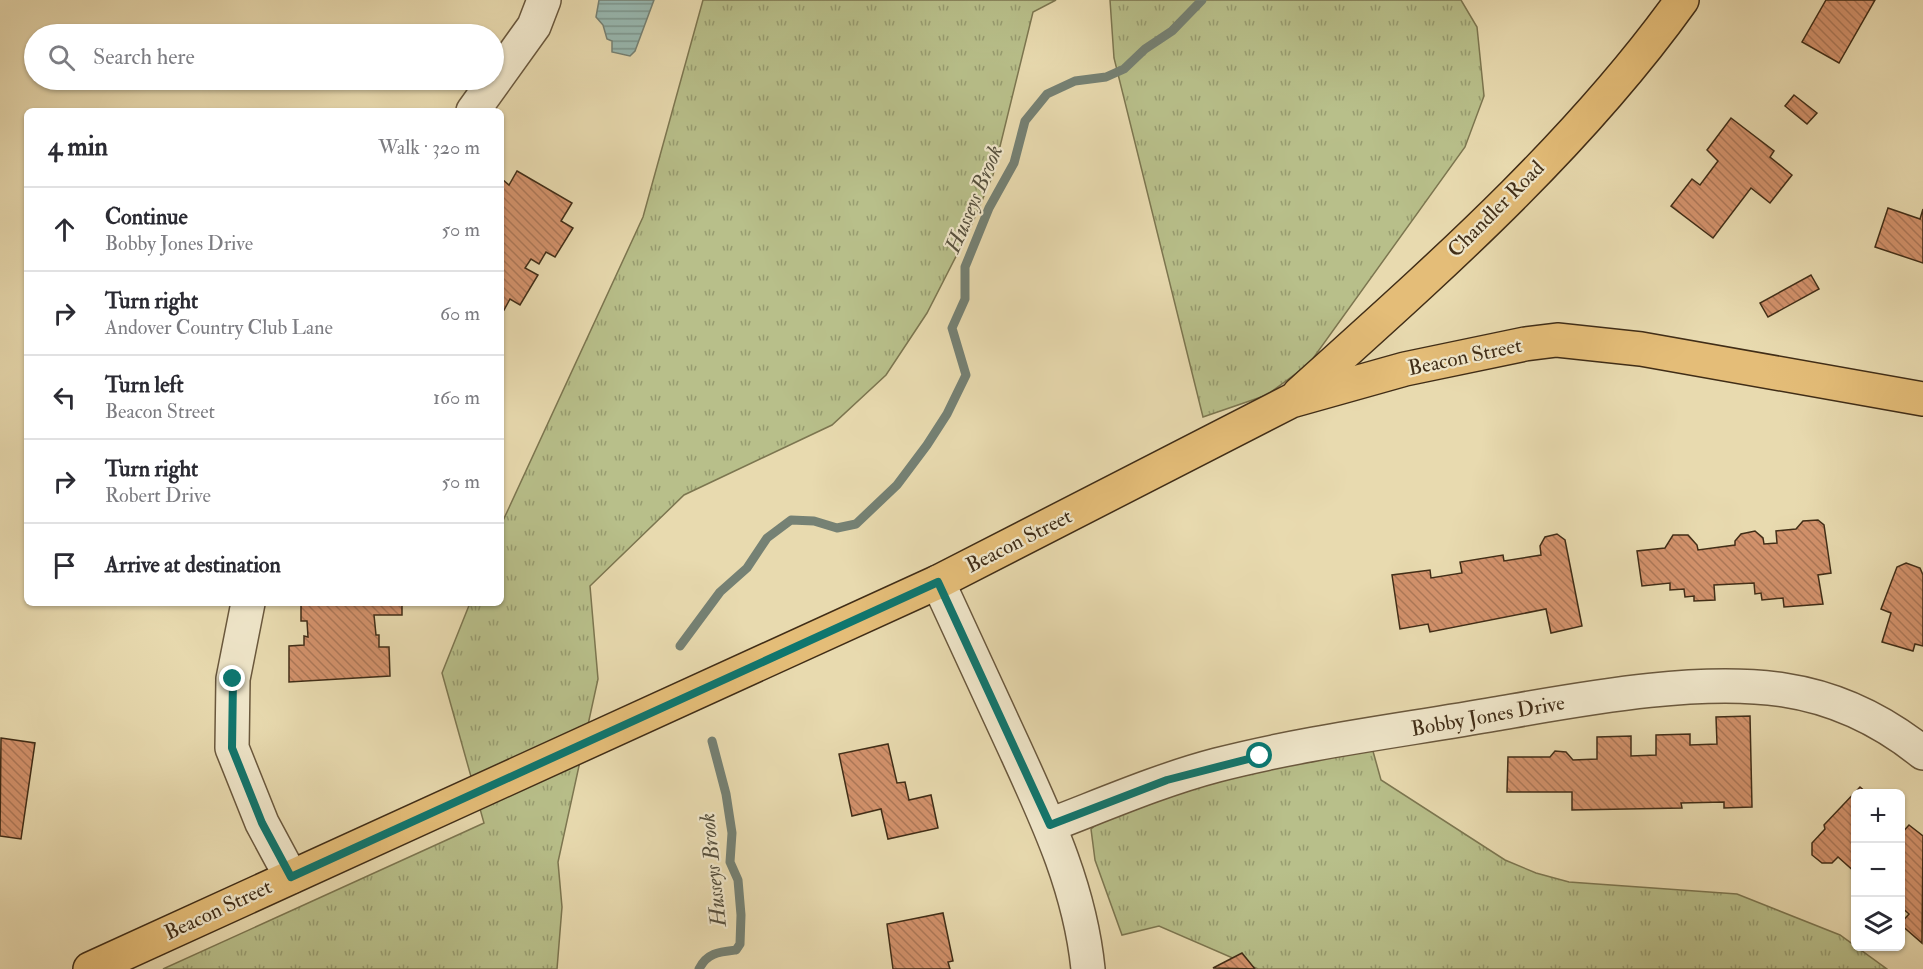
<!DOCTYPE html>
<meta charset="utf-8">
<style>
:root{--surface:#fff;--page:#f2f2f3;--text:#2b2b33;--muted:#7c7c81;--line:#e1e1e2}
body{margin:0;font-family:"IM FELL Double Pica",serif;background:var(--page);color:var(--text)}
.controls{position:absolute;right:18px;bottom:18px;display:grid;overflow:hidden;border-radius:9px;box-shadow:0 2px 4px #0004}
.controls button{width:54px;height:54px;display:grid;place-items:center;padding:0;border:0;border-bottom:2px solid var(--line);background:var(--surface);color:var(--text);font:30px sans-serif}
.stop{position:absolute;width:18px;height:18px;margin:-14px;border:4px solid #0f766e;border-radius:50%;background:#fff}
.stop.end{background:#0f766e;border-color:#fff;box-shadow:0 2px 6px #0008}
.list{margin:0;padding:0;list-style:none}
h2{display:flex;justify-content:space-between;align-items:center;height:78px;margin:0;padding:0 24px;font-size:26px}
h2 small{font-size:20px;font-weight:400;color:var(--muted)}
.list li{display:grid;grid-template-columns:39px 1fr auto;gap:18px;align-items:center;box-sizing:border-box;height:84px;padding:0 24px;border-top:2px solid var(--line)}
.list b{display:block;font-size:22px;white-space:nowrap}
.list p{margin:0;font-size:20px;white-space:nowrap;color:var(--muted)}
.list em{font-size:20px;font-style:normal;color:var(--muted)}
.icon{flex:none;width:33px;height:33px;fill:none;stroke:currentColor;stroke-width:2;stroke-linecap:round;stroke-linejoin:round}
.map{position:relative;flex:none;width:1923px;height:969px;overflow:hidden}
.search{position:absolute;background:var(--surface);box-shadow:0 2px 4px #0004;left:24px;top:24px;width:480px;height:66px;display:flex;align-items:center;gap:15px;box-sizing:border-box;padding:0 21px;border-radius:33px;color:var(--muted);font-size:22px}
.panel{position:absolute;background:var(--surface);box-shadow:0 2px 4px #0004;left:24px;top:108px;width:480px;height:498px;border-radius:9px}
.map>svg:first-child{display:block}
</style>
<div class="map">
<svg width="1923" height="969" viewBox="0 0 1923 969">
<defs>
<pattern id="grass-tufts" width="24" height="20" patternUnits="userSpaceOnUse" patternTransform="scale(1.5)"><rect width="24" height="20" fill="#b8bf8a"/><path d="M3 7l-1-3M5 7V3M7 7l1-3M15 17l-1-3M17 17v-4M19 17l1-3" fill="none" stroke="#979c70"/></pattern>
<pattern id="water-rules" width="6" height="5" patternUnits="userSpaceOnUse" patternTransform="scale(1.5)"><rect width="6" height="5" fill="#98b9b2"/><path d="M0 2.5h6" fill="none" stroke="#7d9790"/></pattern>
<pattern id="building-back-hatch" width="6" height="6" patternUnits="userSpaceOnUse" patternTransform="scale(1.5)"><rect width="6" height="6" fill="#d3926c"/><path d="M-1 5l2 2M0 0l6 6M5-1l2 2" fill="none" stroke="#ad7858"/></pattern>
</defs>
<rect width="100%" height="100%" fill="#e8daaf"/>
<filter id="stains"><feTurbulence type="fractalNoise" baseFrequency=".00333" numOctaves="4"/><feColorMatrix values="0 0 0 0 .2 0 0 0 0 .09 0 0 0 0 .02 0 0 0 .5 -.17"/></filter>
<radialGradient id="worn" r=".72"><stop offset=".6" stop-color="#630" stop-opacity="0"/><stop offset="1" stop-color="#630" stop-opacity=".3"/></radialGradient>
<g fill="url(#grass-tufts)" stroke="#7c7650" stroke-width="1.5">
<polygon points="703,0 1056,0 1033,12 993,175 969,231 927,313 886,375 832,425 684,495 590,586 598,679 558,862 562,907 557,969 163,969 484,823 442,673 470,603 501,603 501,525 643,217"/>
<polygon points="1110,0 1461,0 1477,27 1484,96 1465,147 1309,364 1267,395 1203,417 1114,58"/>
<polygon points="1371,744 1381,780 1505,860 1536,873 1569,882 1737,894 1840,935 1887,969 1258,969 1159,926 1122,935 1095,860 1091,829 1114,810 1146,795"/>
</g>
<polygon fill="url(#water-rules)" stroke="#758174" stroke-width="1.5" points="599,0 654,0 635,51 630,56 612,52 612,41 607,39 603,25 596,17"/>
<g fill="none" stroke-linecap="round" stroke-linejoin="round">
<g stroke="#758174" stroke-width="9">
<polyline points="680,646 720,592 747,568 767,538 791,520 814,521 837,528 856,524 897,485 927,445 947,414 966,375 952,328 965,299 965,267 989,208 1014,163 1025,121 1047,94 1075,81 1106,77 1124,69 1145,49 1172,31 1202,0"/>
<path d="M699 969C707 953 719 952 736 950L740 944 741 915 738 880 730 862 732 833 726 794 712 741"/>
</g>
</g>
<g fill="url(#building-back-hatch)" stroke="#402d17" stroke-width="1.5">
<polygon points="1826,0 1875,0 1839,63 1802,42"/>
<polygon points="1794,95 1817,113 1807,124 1785,106"/>
<polygon points="1731,118 1774,151 1770,157 1792,175 1770,203 1751,188 1713,238 1671,206 1692,179 1700,185 1718,161 1707,150"/>
<polygon points="517,171 572,203 561,221 573,228 555,257 546,252 539,264 531,259 525,268 538,275 520,305 510,299 504,310 501,309 501,182 502,179 509,185"/>
<polygon points="1888,208 1920,219 1923,209 1923,263 1875,247"/>
<polygon points="1811,275 1819,289 1768,317 1760,303"/>
<polygon points="1818,520 1824,525 1831,573 1818,575 1823,604 1784,607 1783,598 1762,600 1761,593 1755,594 1754,583 1714,585 1715,600 1694,601 1694,596 1685,597 1684,589 1670,590 1670,583 1642,586 1637,551 1665,548 1673,535 1688,535 1697,545 1698,550 1735,545 1735,541 1741,534 1755,531 1763,538 1764,544 1777,543 1776,531 1796,529 1803,521"/>
<polygon points="1557,534 1565,540 1582,626 1551,633 1546,609 1430,632 1428,624 1400,629 1392,575 1430,570 1431,578 1462,573 1460,562 1503,555 1504,561 1541,555 1540,546 1545,537"/>
<polygon points="1906,563 1920,568 1923,575 1923,646 1915,644 1913,651 1882,642 1891,613 1881,609 1897,567"/>
<polygon points="301,603 402,603 402,615 374,615 376,635 379,635 379,647 389,647 390,676 289,682 289,646 304,645 304,636 308,637 307,621 301,621"/>
<polygon points="1750,716 1752,807 1724,808 1724,802 1681,803 1682,808 1572,810 1572,792 1507,792 1508,757 1550,757 1555,751 1566,752 1573,760 1597,759 1597,737 1631,736 1631,756 1656,755 1656,735 1690,734 1690,745 1717,744 1716,717"/>
<polygon points="1,738 35,743 21,839 0,836"/>
<polygon points="888,744 897,783 905,782 909,800 931,795 938,828 888,839 881,809 852,816 839,754"/>
<polygon points="1860,787 1868,794 1856,794 1856,873 1838,857 1832,863 1822,863 1812,855 1812,843 1825,829 1824,825"/>
<polygon points="1909,825 1923,836 1922,943 1900,924 1909,914 1900,906 1900,835"/>
<polygon points="943,913 953,961 948,962 950,969 893,969 887,924"/>
<polygon points="1242,953 1255,969 1213,968"/>
</g>
<g fill="none" stroke-linecap="round" stroke-linejoin="round">
<g stroke="#6a583d" stroke-width="36">
<g id="minor">
<polyline points="473,111 534,26 544,0"/>
<path d="M938 582C964 638 989 693 1015 749 1048 821 1080 889 1088 969"/>
<polyline points="248,603 233,679 232,748 262,823 291,877"/>
<path d="M1050 825C1105 804 1160 780 1217 765 1306 742 1404 730 1495 714 1582 699 1697 677 1784 690 1837 698 1882 720 1923 753"/>
</g>
</g>
<g stroke="#402d17" stroke-width="36">
<g id="major">
<path d="M1299 394C1433 273 1576 148 1682 0"/>
<polyline points="90,969 938,582 1291,401 1405,369 1525,344 1557,340 1641,349 1923,399"/>
</g>
</g>
<use href="#minor" stroke="#f0e7cb" stroke-width="33"/>
<use href="#major" stroke="#e4bd78" stroke-width="33"/>
</g>
<g fill="none" stroke-linecap="round" stroke-linejoin="round">
<polyline stroke="#0f766e" stroke-width="8" points="233,679 232,748 262,823 291,877 938,582 1050,825 1167,780 1260,756"/>
</g>
<g text-anchor="middle" dominant-baseline="central" stroke-width="4.5" stroke-linejoin="round" paint-order="stroke">
<g font-size="21" fill="#402d17" stroke="#f0e7cb">
<text transform="translate(1496 209) rotate(-45)">Chandler Road</text>
<text transform="translate(1465 357) rotate(-12)">Beacon Street</text>
<text transform="translate(1019 541) rotate(-27)">Beacon Street</text>
<text transform="translate(1488 716) rotate(-10)">Bobby Jones Drive</text>
<text transform="translate(218 910) rotate(-25)">Beacon Street</text>
</g>
<g font-size="22" font-style="italic" fill="#56503e" stroke="#f0e7cb">
<text transform="translate(974 199) rotate(-67)">Husseys Brook</text>
<text transform="translate(713 870) rotate(-96)">Husseys Brook</text>
</g>
</g>
<rect width="100%" height="100%" filter="url(#stains)"/>
<rect width="100%" height="100%" fill="url(#worn)"/>
</svg>
<div class="controls">
<button>+</button>
<button>−</button>
<button><svg class="icon" aria-label="layers" viewBox="0 0 24 24"><path d="M12 4l9 5-9 5-9-5zM3 14l9 5 9-5"/></svg></button>
</div>
<div class="stop" style="left:1260px;top:756px"></div>
<div class="stop end" style="left:233px;top:679px"></div>
<div class="search"><svg class="icon" aria-label="search" viewBox="0 0 24 24"><circle cx="10" cy="10" r="6"/><path d="M15 15l6 6"/></svg>Search here</div>
<section class="panel">
<h2>4 min<small>Walk · 320 m</small></h2>
<ul class="list">
<li><svg class="icon" aria-label="ahead" viewBox="0 0 24 24"><path d="M12 20V5M6 11l6-6 6 6"/></svg><div><b>Continue</b><p>Bobby Jones Drive</p></div><em>50 m</em></li>
<li><svg class="icon" aria-label="right" viewBox="0 0 24 24"><path d="M7 20v-9h11M14 6l5 5-5 5"/></svg><div><b>Turn right</b><p>Andover Country Club Lane</p></div><em>60 m</em></li>
<li><svg class="icon" aria-label="left" viewBox="0 0 24 24"><path d="M17 20v-9H6M10 6l-5 5 5 5"/></svg><div><b>Turn left</b><p>Beacon Street</p></div><em>160 m</em></li>
<li><svg class="icon" aria-label="right" viewBox="0 0 24 24"><path d="M7 20v-9h11M14 6l5 5-5 5"/></svg><div><b>Turn right</b><p>Robert Drive</p></div><em>50 m</em></li>
<li><svg class="icon" aria-label="arrive" viewBox="0 0 24 24"><path d="M6 21V4h12l-3 4 3 4H6"/></svg><div><b>Arrive at destination</b></div></li>
</ul>
</section>
</div>
